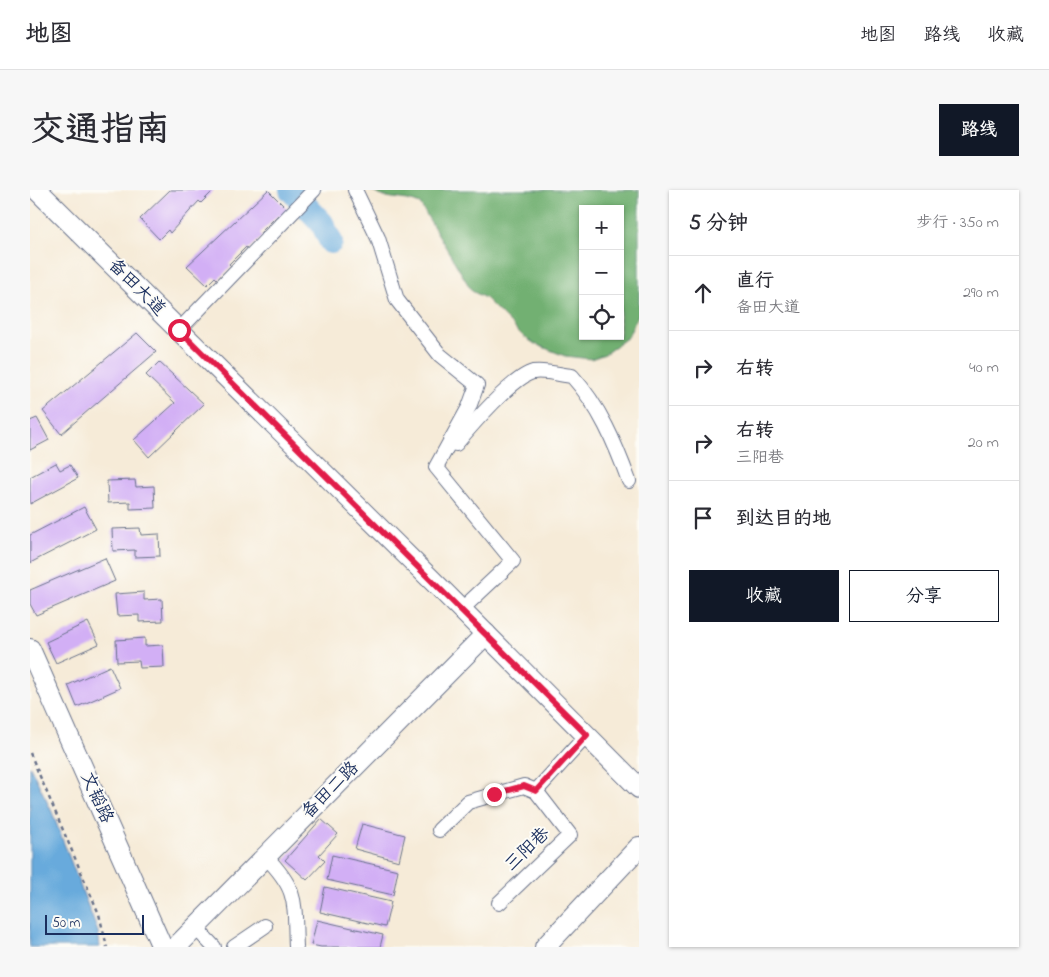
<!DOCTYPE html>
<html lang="zh">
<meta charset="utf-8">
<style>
:root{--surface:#fff;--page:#f7f7f7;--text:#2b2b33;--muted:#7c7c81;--line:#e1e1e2;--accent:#111827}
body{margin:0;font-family:"Indie Flower","LXGW WenKai TC",sans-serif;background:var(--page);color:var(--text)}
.controls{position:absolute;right:15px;top:15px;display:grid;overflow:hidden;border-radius:0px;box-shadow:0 1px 4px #0004}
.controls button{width:45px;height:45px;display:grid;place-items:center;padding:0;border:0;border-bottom:1px solid var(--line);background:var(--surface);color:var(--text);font:25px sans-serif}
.scale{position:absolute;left:15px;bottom:12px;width:99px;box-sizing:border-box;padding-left:5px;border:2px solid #1b2f5e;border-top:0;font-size:14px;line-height:18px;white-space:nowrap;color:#1b2f5e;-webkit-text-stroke:4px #fdfcf7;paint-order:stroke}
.stop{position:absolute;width:15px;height:15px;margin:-11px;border:4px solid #e11d48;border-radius:50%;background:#fff}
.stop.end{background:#e11d48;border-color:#fff;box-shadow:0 1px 5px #0008}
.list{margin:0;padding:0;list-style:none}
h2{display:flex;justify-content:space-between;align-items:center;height:65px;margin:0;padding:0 20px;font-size:21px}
h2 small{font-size:16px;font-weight:400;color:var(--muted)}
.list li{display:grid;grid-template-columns:32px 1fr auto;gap:15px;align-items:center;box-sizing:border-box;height:75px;padding:0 20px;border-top:1px solid var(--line)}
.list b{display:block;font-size:19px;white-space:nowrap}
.list p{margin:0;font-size:16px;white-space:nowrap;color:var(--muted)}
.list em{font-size:16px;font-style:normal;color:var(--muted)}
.actions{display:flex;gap:10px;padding:15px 20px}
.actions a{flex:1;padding:11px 0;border:1px solid var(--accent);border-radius:0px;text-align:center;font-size:18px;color:var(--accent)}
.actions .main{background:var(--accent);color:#fff}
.icon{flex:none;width:28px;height:28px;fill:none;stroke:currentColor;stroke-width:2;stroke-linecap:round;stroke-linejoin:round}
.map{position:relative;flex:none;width:609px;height:757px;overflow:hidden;border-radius:0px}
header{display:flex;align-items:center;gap:30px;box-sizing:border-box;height:70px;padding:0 25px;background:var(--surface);border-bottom:1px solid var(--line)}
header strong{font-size:24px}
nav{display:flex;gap:28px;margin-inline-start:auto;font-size:18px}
.intro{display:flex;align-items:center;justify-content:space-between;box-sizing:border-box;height:120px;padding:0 30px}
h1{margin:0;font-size:35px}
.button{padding:12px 22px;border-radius:0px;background:var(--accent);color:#fff;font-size:18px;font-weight:700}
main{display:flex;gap:30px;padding:0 30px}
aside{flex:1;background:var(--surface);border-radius:0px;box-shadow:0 1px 4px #0004}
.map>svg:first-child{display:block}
</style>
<header>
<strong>地图</strong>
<nav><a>地图</a><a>路线</a><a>收藏</a></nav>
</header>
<div class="intro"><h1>交通指南</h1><a class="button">路线</a></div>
<main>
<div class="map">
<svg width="609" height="757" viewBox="0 0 609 757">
<rect width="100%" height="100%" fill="#fdfcf7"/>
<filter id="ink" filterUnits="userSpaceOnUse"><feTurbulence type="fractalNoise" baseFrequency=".02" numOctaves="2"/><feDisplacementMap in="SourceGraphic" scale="10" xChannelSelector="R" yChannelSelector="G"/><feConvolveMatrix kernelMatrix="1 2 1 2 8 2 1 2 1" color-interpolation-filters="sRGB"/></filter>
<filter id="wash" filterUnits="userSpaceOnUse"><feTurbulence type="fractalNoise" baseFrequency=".0096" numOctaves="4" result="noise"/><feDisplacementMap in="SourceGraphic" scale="20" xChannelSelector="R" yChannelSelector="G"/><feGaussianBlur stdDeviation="1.12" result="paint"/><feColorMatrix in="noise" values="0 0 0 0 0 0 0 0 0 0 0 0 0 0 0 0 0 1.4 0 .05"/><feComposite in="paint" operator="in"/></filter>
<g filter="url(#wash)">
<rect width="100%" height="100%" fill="#f6ebd8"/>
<path fill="#72b072" stroke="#467068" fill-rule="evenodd" d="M341 0H609V123L598 147 575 164 561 169 535 166 505 154 493 146 455 108 442 101 390 14C373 6 353 11 341 0ZM553 19H590V146H553Z"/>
<polygon fill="#67aadc" stroke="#416c9d" points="0,576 22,622 68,742 70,757 0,757"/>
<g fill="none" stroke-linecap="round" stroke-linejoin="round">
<polyline stroke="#67aadc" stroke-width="24" points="261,0 292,33 301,52"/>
</g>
<g id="blocks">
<g fill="#d2aff5">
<polygon points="140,0 184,0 171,13 169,11 140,43 138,40 129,49 110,29"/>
<polygon points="238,0 259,21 251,28 248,25 230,43 232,47 218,60 216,57 199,74 201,76 188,90 185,87 177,95 157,76"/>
<polygon points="107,143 126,162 31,244 13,221"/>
<polygon points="129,172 174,214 119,267 104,250 145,213 116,185"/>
<polygon points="7,228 19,250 0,260 0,231"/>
<polygon points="26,273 30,280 40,275 48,288 0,314 0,287"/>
<polygon points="105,290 106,297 124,296 125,318 100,319 100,312 78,313 77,291"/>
<polygon points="54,317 66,339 0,373 0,345"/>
<polygon points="110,338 111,345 129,344 130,366 105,367 105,360 83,361 82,339"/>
<polygon points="75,368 85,391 6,425 0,414 0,400"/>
<polygon points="114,402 114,410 132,409 133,431 109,432 109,425 87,426 85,404"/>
<polygon points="58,432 69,454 26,473 16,452"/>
<polygon points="115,448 115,456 133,455 134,477 110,478 109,471 87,472 86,450"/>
<polygon points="80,476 90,498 47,517 38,495"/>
<polygon points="291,629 308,644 289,665 295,671 277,690 255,670"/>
<polygon points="332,634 375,645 369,671 325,659"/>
<polygon points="302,665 368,680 363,705 297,690"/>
<polygon points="295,697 361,712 355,737 290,722"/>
<polygon points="287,730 353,745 350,757 291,757 281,755"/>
</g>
</g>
</g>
<g filter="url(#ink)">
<use href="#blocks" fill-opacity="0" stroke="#687189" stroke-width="1"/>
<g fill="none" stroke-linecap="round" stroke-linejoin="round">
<g stroke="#687189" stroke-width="16">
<g id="street">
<polyline points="325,0 348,48 367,110 410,165 447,195 439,217 406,277 483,371 432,419"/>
<polyline points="149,140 284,0"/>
<path d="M426 254C440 237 483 187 503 182 515 180 531 185 542 186 570 217 585 253 599 291"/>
<polyline points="506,601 557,545"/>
<polyline points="409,640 438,612 494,596 506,601 540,645 469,713"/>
<path d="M236 667C269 701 264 712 266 757"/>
<polyline points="166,738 184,757"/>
<polyline points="204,757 235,736"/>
</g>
</g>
<g stroke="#687189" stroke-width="22">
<g id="secondary">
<polyline points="7,0 414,402 609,598"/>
<polyline points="0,459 132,757"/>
<polyline points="146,757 456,444"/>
<polyline points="515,757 609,657"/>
</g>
</g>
<polyline stroke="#687189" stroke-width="2.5" stroke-dasharray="4 4" stroke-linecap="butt" points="0,563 69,724 77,757"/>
<use href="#street" stroke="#fff" stroke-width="14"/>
<use href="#secondary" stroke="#fff" stroke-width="20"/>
</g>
</g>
<g fill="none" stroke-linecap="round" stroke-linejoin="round" filter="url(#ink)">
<polyline stroke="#e11d48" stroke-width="6" points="149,140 557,545 506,601 494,596 464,604"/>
</g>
<g text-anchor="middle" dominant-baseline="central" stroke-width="4" stroke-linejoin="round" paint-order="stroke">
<g font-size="18" fill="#1b2f5e" stroke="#fdfcf7">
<text transform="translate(106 98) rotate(45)">备田大道</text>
<text transform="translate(301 601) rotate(-45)">备田二路</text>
<text transform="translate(66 608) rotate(66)">文韬路</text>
<text transform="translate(498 660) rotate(-44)">三阳巷</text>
</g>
</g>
</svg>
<div class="controls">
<button>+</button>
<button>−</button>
<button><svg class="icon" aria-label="locate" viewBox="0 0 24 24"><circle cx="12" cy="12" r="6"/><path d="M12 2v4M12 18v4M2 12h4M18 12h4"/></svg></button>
</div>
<div class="scale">50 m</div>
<div class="stop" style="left:149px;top:140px"></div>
<div class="stop end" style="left:464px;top:604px"></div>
</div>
<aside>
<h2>5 分钟<small>步行 · 350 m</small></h2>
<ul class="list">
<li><svg class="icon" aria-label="ahead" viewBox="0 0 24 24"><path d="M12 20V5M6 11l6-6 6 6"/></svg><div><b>直行</b><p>备田大道</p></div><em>290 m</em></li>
<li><svg class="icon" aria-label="right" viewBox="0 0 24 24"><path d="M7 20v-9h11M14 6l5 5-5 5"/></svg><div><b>右转</b></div><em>40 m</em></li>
<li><svg class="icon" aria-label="right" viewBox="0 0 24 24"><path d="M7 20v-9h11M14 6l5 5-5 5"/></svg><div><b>右转</b><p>三阳巷</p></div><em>20 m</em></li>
<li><svg class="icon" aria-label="arrive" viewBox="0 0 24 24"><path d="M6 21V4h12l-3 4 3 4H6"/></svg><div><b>到达目的地</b></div></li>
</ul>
<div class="actions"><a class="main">收藏</a><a>分享</a></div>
</aside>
</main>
